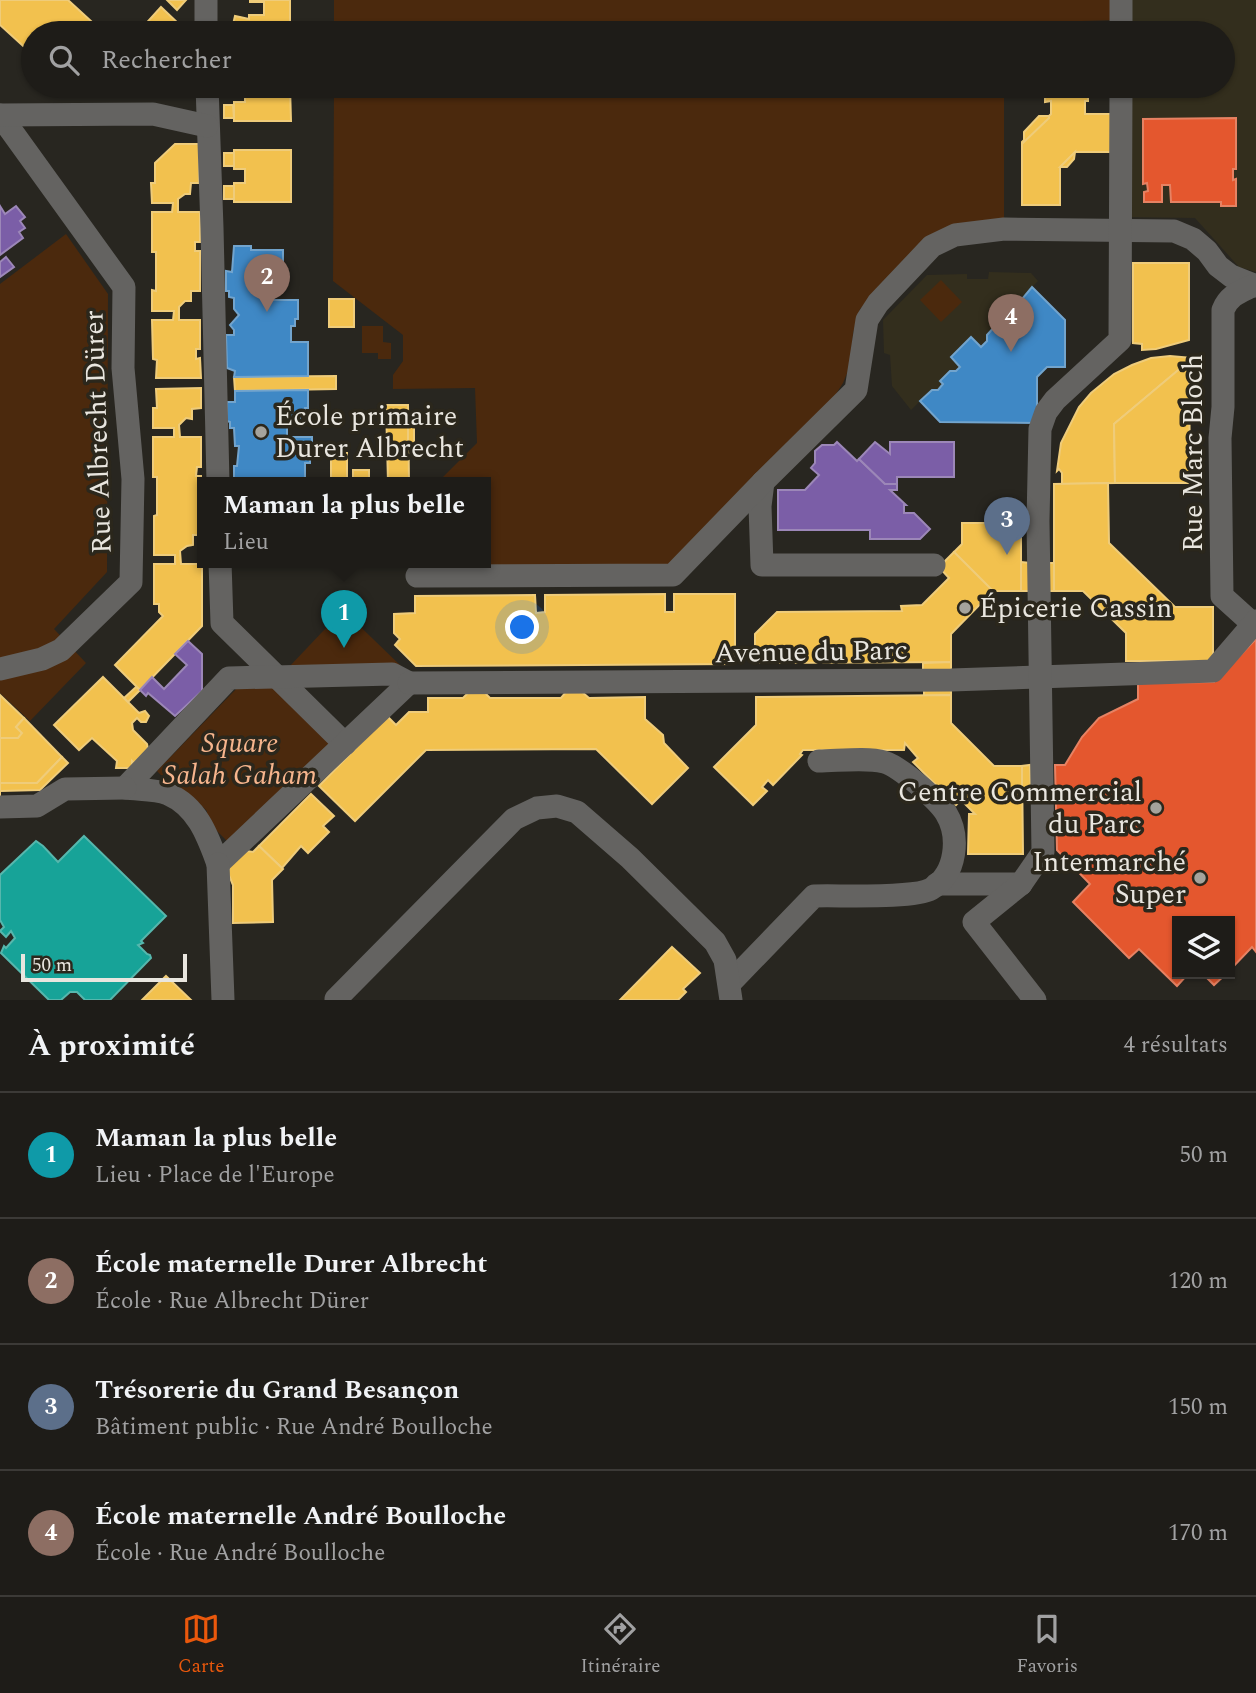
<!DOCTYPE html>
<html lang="fr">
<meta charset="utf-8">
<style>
:root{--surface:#1e1c18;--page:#262521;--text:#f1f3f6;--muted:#a1a1a2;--line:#3c3a37;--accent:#ea580c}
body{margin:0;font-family:Spectral,serif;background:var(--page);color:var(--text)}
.controls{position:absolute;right:21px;bottom:21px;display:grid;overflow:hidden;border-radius:0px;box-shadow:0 2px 5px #0004}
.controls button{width:63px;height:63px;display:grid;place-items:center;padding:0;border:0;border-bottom:2px solid var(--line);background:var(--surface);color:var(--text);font:35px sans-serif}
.scale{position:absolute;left:21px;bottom:18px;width:166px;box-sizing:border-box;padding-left:7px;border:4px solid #e9e6df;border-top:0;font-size:19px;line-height:24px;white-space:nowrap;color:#e9e6df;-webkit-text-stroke:5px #2b271c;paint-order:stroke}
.you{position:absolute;left:523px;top:628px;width:24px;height:24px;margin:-18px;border:5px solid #fff;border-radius:50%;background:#1a73e8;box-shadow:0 0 0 10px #1a73e833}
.badge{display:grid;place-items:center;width:46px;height:46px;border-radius:50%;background:var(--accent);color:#fff;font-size:23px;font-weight:700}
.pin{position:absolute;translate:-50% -58px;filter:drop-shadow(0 2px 4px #0008)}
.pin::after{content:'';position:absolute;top:37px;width:24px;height:21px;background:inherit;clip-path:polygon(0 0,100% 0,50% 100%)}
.popup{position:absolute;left:197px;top:477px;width:294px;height:91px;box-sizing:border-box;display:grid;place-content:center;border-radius:0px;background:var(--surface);filter:drop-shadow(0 2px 5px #0005);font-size:23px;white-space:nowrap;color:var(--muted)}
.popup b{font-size:26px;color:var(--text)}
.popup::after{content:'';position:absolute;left:50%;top:100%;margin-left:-14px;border:14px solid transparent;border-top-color:var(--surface)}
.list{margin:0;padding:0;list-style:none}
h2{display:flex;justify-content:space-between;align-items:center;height:91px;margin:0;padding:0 28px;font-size:30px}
h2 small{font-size:23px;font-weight:400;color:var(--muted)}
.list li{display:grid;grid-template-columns:46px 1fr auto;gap:21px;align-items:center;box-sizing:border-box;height:126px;padding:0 28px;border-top:2px solid var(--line)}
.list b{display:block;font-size:26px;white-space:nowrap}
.list p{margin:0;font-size:23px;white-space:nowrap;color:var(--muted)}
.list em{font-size:23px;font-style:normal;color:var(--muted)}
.icon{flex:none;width:38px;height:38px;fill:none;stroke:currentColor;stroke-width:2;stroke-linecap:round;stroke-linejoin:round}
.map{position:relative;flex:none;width:1256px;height:1000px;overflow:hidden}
.search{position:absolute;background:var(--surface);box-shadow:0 2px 5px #0004;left:21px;right:21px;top:21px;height:77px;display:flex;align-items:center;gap:18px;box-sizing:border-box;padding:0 24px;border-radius:38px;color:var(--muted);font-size:26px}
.sheet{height:595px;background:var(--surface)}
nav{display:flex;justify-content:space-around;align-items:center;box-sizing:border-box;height:98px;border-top:2px solid var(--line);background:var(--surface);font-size:19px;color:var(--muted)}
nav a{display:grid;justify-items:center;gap:4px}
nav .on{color:var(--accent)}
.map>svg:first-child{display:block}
</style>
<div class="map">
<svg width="1256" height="1000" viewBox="0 0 1256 1000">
<rect width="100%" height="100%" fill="#282620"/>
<g fill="#332e1d">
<polygon points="1119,0 1256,0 1256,272 1239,267 1195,218 1120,217 1119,86 1223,86 1223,33 1119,33"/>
<polygon points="989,272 1031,273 1038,281 1032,287 1065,320 1065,367 1047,367 1037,377 1037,423 940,422 920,401 911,410 892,386 890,355 884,353 883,320 927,275 967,274 967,279 988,279"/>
</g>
<g fill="#4b290d">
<polygon points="334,0 1119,0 1119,20 1004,23 1004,33 334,33"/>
<polygon points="334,86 1004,86 1004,225 944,228 888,280 860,309 853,333 850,366 843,383 834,397 673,567 405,568 405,562 486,562 486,482 438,482 477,443 475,388 393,389 393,375 403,361 403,335 333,281"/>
<polygon points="66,234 108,294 107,572 54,629 86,663 30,721 0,693 0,284"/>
<polygon points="941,280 962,302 941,322 920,300"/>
<polygon points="362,326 383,326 383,342 391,343 391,359 378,359 378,353 362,353"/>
<polygon points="343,610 401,666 289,667"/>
<polygon points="240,685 280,686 331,742 230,844 207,821 207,811 192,796 182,797 157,771"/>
</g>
<g fill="#f2c14e" stroke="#efcc7a" stroke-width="2">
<polygon points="0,0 68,0 104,33 33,33 33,55 0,25"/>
<polygon points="167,0 186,0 177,10"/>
<polygon points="250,0 290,0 290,33 231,33 235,16 249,19 249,15 264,15 264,2 250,2"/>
<polygon points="161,7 182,27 189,33 148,33 142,28"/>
<polygon points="1065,24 1078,24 1078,30 1090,30 1090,33 1052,33 1052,31 1065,30"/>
<polygon points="69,86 99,86 91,95"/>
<polygon points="233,86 290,86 291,121 234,121 234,102 245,102 245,89 234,89"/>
<polygon points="1045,86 1088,86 1088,101 1085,101 1085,114 1112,114 1112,152 1075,152 1060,167 1060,205 1022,205 1022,142 1051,114 1051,101 1045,102"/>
<polygon points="224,105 233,105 234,118 224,118"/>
<polygon points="1039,116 1049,116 1049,118 1024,142 1024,132"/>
<polygon points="175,144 199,144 199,183 191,183 190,194 185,194 178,199 178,212 200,212 200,242 195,242 195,251 200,251 200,291 191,291 191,301 185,301 179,307 179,320 200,320 200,349 196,349 196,359 200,358 201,378 156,378 157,360 153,359 152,320 173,320 174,311 152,311 152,290 156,291 156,252 152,252 152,212 172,212 173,203 152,203 151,183 155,183 155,163"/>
<polygon points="234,150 291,150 291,202 234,202 234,183 245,183 245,169 234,169"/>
<polygon points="1075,152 1074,159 1067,167 1060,167"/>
<rect x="224" y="153" width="10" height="13"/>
<rect x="224" y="186" width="10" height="13"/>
<polygon points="1133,263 1189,263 1189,340 1156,349 1142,350 1142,344 1133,343"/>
<rect x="329" y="299" width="25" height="28"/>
<polygon points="1170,356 1193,358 1114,424 1115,483 1062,484 1062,473 1059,469 1057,471 1061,443 1079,407 1091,393 1114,374 1132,365 1151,358"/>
<polygon points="1189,361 1190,483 1115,483 1114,424"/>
<polygon points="336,376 336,389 235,391 234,377"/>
<polygon points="201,388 201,408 192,409 192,419 186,418 179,425 180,437 201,437 201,467 197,467 196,476 201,476 201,535 193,535 193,545 187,546 180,551 181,564 202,564 202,626 140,690 115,665 163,616 159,612 159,604 154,604 154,564 175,564 175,555 154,555 154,516 157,515 157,477 153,477 153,437 174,437 174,428 153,428 153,408 157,408 156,389"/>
<polygon points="386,405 408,405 409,482 388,482"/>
<rect x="408" y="415" width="6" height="29"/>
<rect x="331" y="453" width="16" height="29"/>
<rect x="353" y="470" width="16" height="12"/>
<polygon points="1108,483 1109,543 1175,607 1213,607 1213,661 1126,661 1126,633 1083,591 1054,591 1054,484"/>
<polygon points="962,523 1021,523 1021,591 993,591 954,552 962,544"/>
<polygon points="954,552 993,591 951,634 951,662 755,663 755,634 777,612 902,611 901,606 922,605 949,578 939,567"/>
<polygon points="1021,562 1030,563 1030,591 1021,591"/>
<rect x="1046" y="563" width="8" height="28"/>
<polygon points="665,594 665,612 674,612 674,594 735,594 735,664 416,666 395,645 400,639 394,633 394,614 415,613 415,596 535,595 536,613 545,612 545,595"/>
<polygon points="951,662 951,671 923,672 923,663"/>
<polygon points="103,677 139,713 145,711 149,716 146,722 141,722 137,718 132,723 133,730 147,744 148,749 134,763 132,761 132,768 116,768 117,761 92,738 79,750 54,725"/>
<polygon points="136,687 140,690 128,702 124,698"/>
<polygon points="951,687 951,695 924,696 924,688"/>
<polygon points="566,692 582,692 589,698 645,697 645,719 663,735 664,743 688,768 652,804 596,749 426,750 355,821 319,786 387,716 396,725 409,712 428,712 428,698 463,698 468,693 485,693 490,698 561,698"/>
<polygon points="0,695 24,718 16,727 22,733 18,738 0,738"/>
<polygon points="951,695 951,723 994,766 1022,766 1023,854 968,854 969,814 975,814 961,800 956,805 913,762 918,758 905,743 904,750 803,750 800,754 802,755 773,785 768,780 762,787 767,791 753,805 714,767 756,725 756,697"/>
<polygon points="24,718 62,757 37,783 0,783 0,796 0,738 18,738 22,733 16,727"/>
<polygon points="62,757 68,763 40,790 0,791 0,783 37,783"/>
<polygon points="1030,765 1031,795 1022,795 1022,766"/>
<polygon points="311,794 334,816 323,826 329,832 308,853 301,846 282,868 259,846"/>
<polygon points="259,846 283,869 272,880 273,922 233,923 233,885 228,873 231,861 247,851 253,852"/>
<polygon points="672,947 700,973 683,989 686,992 678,1000 620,1000"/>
<polygon points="166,976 191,1000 142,1000"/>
</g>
<g fill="#e4572e" stroke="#e68263" stroke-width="2">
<polygon points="1236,118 1236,169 1233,169 1233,180 1236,179 1236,206 1221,206 1221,202 1171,202 1170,185 1162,185 1162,202 1144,202 1144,192 1148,191 1147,183 1143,184 1143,119"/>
<polygon points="1256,639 1256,952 1252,947 1230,970 1230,921 1177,921 1177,974 1188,974 1177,986 1139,949 1129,958 1073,902 1090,884 1057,850 1055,765 1065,765 1082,737 1099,718 1138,699 1138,683 1214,682"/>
<polygon points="1203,974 1226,974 1214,985"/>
</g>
<g fill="#7b5ea7" stroke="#9c87b8" stroke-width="2">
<polygon points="0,206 5,214 16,206 25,217 20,221 25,228 19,232 23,238 0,255"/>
<polygon points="6,257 14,267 0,277 0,262"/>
<polygon points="837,442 857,461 859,459 885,484 897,484 897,490 890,490 906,505 904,505 904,513 914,513 930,529 920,539 870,539 870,530 778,530 778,490 805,490 819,475 811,468 815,463 815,451 822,445 834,445"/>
<polygon points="875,442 890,454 890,442 954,442 954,477 897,477 897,484 885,484 859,459"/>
<polygon points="188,641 202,654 202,691 175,716 148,693 146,696 140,690 152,677 164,689 187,665 175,654"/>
</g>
<g fill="#3f88c5" stroke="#72a4cd" stroke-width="2">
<polygon points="234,246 251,246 251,250 283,250 283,269 280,269 280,276 276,276 273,300 298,300 298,319 295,319 295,326 291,326 291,342 308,342 308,376 234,377 235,371 227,368 226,335 234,335 234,330 230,325 239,315 234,309 234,298 229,297 229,291 226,291 226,271 232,272"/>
<polygon points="1032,287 1065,320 1065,367 1047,367 1037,377 1037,423 940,422 920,401 932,390 938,390 943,384 940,381 950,371 956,371 960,367 951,357 971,337 981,347 987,341 987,335 996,325 999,328 1005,322 1005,316 1014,308 1017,311 1022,305 1022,299"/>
<polygon points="308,390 308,408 305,408 305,415 301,415 300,418 287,418 287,437 312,437 312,456 310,456 310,463 305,463 305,482 288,482 288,478 260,478 260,482 234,482 234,466 237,466 239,446 235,446 234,428 230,428 230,422 227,421 227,402 235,402 235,391"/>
</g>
<polygon fill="#17a398" stroke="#56b7ad" stroke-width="2" points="84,836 166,916 141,941 143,943 138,945 147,954 150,955 151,958 110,1000 85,1000 77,992 70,992 61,1000 49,1000 1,953 4,946 6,948 15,938 11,931 6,937 0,931 4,927 0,920 0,875 36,841 43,846 58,862"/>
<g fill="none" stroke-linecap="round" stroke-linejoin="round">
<g stroke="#646361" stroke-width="23">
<polyline points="206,0 206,33"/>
<polyline points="1121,0 1121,33"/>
<polyline points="207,86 212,228 218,482"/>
<polyline points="0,115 124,287 123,368 133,479 131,582 61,650 42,659 0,669"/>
<polyline points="0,115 153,114 207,126"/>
<polyline points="763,482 760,506 762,565 934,565"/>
<polyline points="220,562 222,623 345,744"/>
<polyline points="417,576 673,575 763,482 856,390 867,320 878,303 932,246 955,235 1004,229 1174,231 1193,239 1207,251 1218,266 1231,276 1256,286"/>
<path d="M1253 624 1222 596 1220 438 1223 407V310C1229 295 1240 292 1254 285"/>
<path d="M392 674 409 683 218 864C208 837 198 807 168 794 156 789 138 790 125 788L229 678Z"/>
<polyline points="409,683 951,680 1213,671 1256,621"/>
<polyline points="0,807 37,806 65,789 125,788"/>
<polyline points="218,864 223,1000"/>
<polyline points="937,884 1021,884"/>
<path d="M730 983 814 896C838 895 913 899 931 889 957 874 960 836 946 813 937 799 899 766 884 762 867 757 837 761 819 761"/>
<polyline points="336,999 514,819 537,808 557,806 577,812 630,858 715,942 725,960 731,1000"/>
<polyline points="1035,1000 974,922 1021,884 1043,852 1038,521 1040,429 1046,412 1055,400 1120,340 1121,86"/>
</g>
</g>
<g fill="#a5a39c" stroke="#2b271c" stroke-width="2.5">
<circle cx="261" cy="432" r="7"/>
<circle cx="965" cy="608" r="7"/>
<circle cx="1156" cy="808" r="7"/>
<circle cx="1200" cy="878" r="7"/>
</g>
<g text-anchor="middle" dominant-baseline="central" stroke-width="7" stroke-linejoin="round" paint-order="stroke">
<g font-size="28" fill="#e9e6df" stroke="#2b271c" text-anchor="start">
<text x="275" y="416">École primaire<tspan x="275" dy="32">Durer Albrecht</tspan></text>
<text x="979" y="608">Épicerie Cassin</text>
<text x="1142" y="792" text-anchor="end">Centre Commercial<tspan x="1142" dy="32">du Parc</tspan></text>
<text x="1186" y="862" text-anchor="end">Intermarché<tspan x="1186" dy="32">Super</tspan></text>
</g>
<g font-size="28" fill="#e9e6df" stroke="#2b271c">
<text transform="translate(98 432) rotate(-92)">Rue Albrecht Dürer</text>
<text transform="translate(1193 453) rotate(-90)">Rue Marc Bloch</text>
<text transform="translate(811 652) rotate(-1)">Avenue du Parc</text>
</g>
<g font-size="28" font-style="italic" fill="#f6b58d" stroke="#2b271c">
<text x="240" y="743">Square<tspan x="240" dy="32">Salah Gaham</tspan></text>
</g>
</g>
</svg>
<div class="controls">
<button><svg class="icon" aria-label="layers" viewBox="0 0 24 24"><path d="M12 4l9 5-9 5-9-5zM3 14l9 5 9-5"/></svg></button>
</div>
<div class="scale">50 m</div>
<div class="you"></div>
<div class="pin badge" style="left:344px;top:648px;background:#0f9aa8">1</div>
<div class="popup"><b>Maman la plus belle</b>Lieu</div>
<div class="pin badge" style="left:267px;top:312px;background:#8d6e63">2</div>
<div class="pin badge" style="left:1007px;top:555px;background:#5c6f8a">3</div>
<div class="pin badge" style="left:1011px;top:352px;background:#8d6e63">4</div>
<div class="search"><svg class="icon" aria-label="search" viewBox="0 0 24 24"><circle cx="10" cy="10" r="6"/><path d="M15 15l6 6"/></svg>Rechercher</div>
</div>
<section class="sheet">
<h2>À proximité<small>4 résultats</small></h2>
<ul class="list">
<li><span class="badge" style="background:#0f9aa8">1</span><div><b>Maman la plus belle</b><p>Lieu · Place de l'Europe</p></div><em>50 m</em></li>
<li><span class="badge" style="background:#8d6e63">2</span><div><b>École maternelle Durer Albrecht</b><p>École · Rue Albrecht Dürer</p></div><em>120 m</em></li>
<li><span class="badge" style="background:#5c6f8a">3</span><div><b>Trésorerie du Grand Besançon</b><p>Bâtiment public · Rue André Boulloche</p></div><em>150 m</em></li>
<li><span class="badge" style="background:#8d6e63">4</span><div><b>École maternelle André Boulloche</b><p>École · Rue André Boulloche</p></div><em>170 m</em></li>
</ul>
</section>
<nav>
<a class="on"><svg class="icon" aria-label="map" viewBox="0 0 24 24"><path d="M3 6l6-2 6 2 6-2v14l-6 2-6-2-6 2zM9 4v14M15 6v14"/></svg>Carte</a>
<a><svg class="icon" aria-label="directions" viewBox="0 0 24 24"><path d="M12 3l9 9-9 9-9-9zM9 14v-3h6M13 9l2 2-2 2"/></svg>Itinéraire</a>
<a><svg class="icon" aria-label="saved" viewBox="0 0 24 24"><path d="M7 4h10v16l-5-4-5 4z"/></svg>Favoris</a>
</nav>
